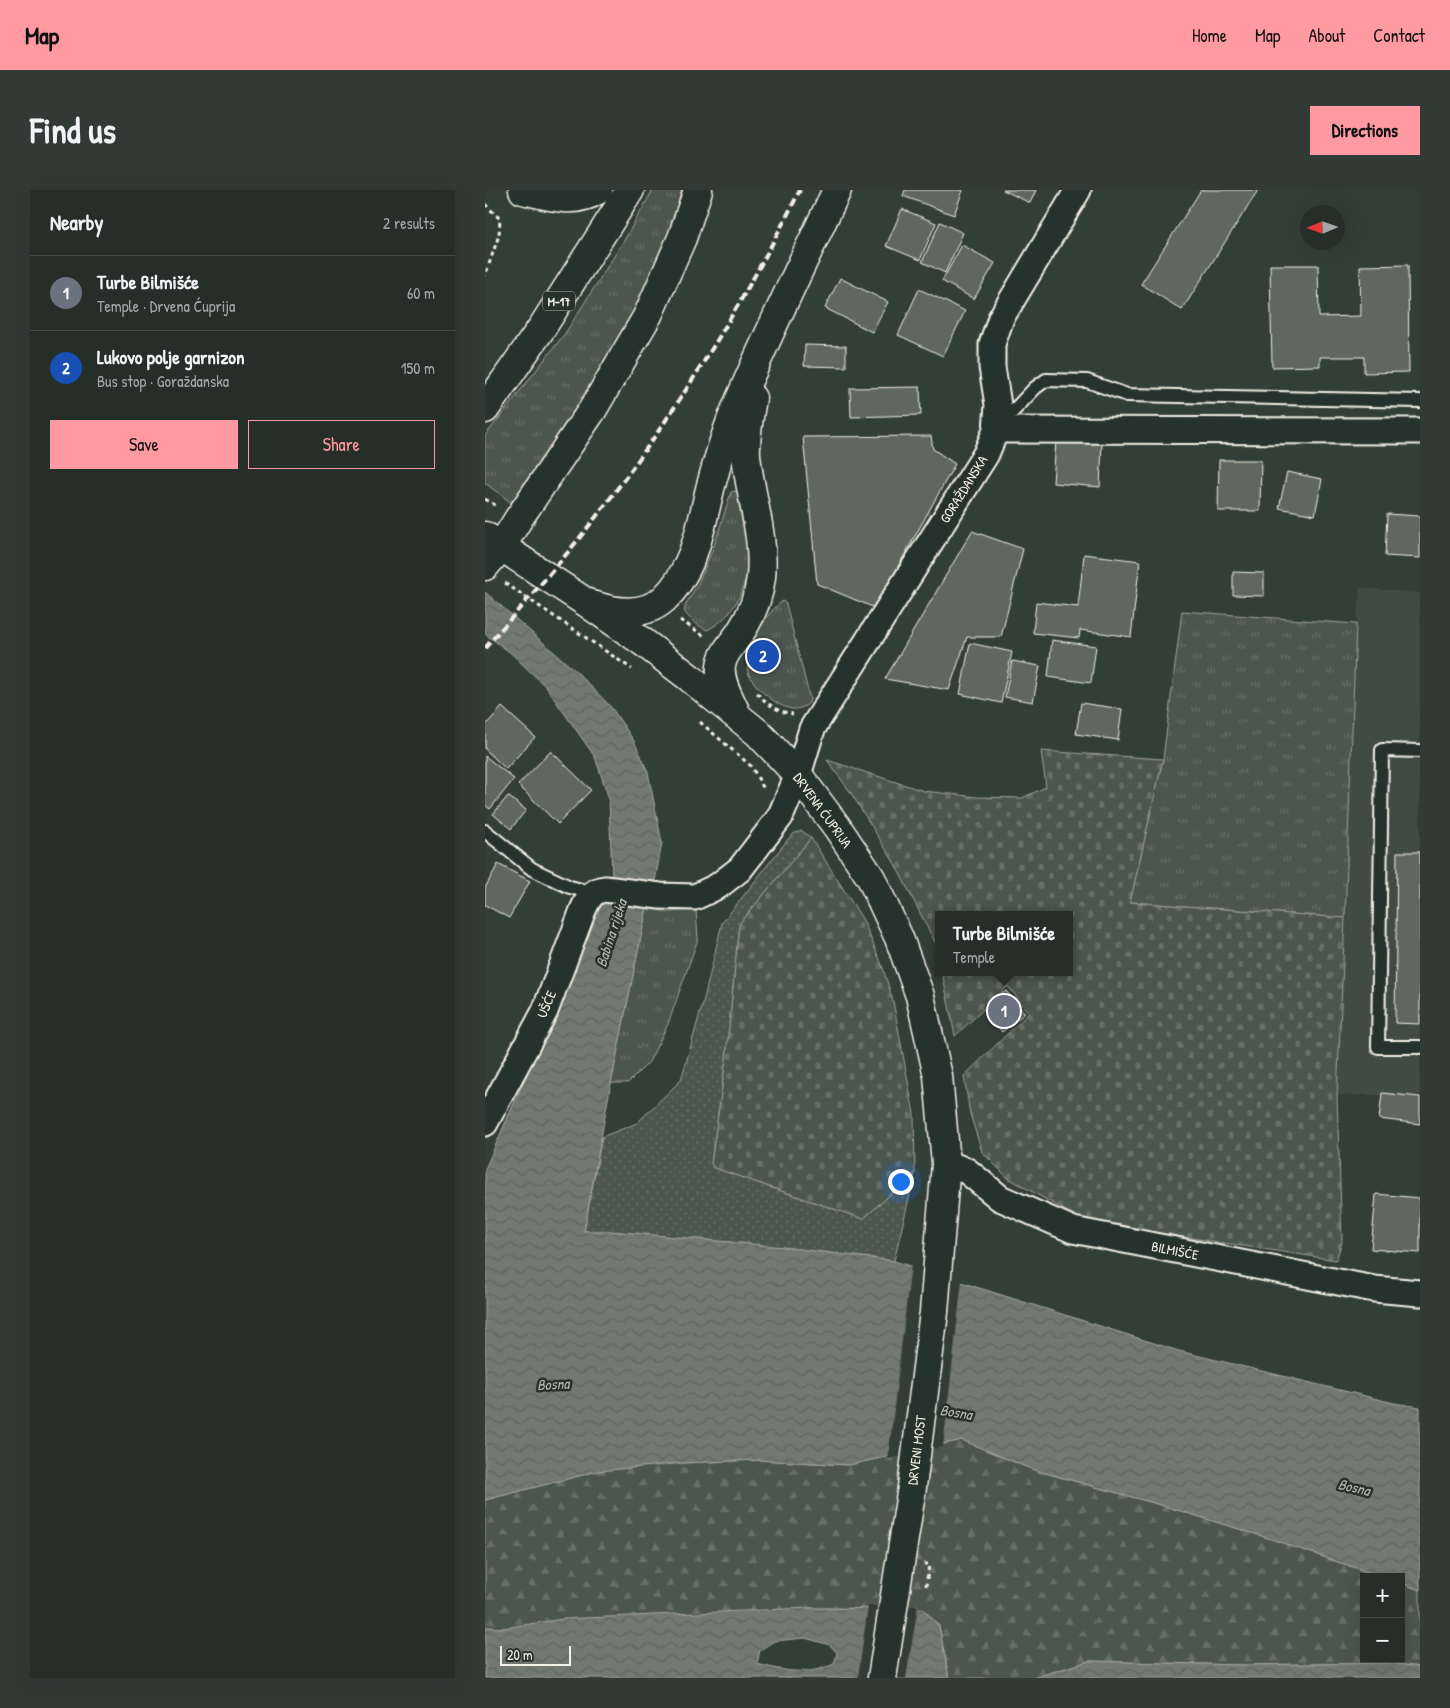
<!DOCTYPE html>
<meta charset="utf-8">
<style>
:root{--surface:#262e2a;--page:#323a36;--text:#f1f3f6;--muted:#a4a8a8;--line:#424a47;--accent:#ff9aa2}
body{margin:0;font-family:"Patrick Hand",sans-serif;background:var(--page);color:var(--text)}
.controls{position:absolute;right:15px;bottom:15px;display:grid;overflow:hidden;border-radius:0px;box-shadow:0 5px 20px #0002}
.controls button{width:45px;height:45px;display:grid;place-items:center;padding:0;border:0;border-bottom:1px solid var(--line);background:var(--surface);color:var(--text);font:25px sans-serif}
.compass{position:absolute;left:815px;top:15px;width:45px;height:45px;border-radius:50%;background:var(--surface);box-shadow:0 5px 20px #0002;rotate:268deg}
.scale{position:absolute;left:15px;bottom:12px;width:71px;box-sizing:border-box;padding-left:5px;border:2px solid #f4f1e8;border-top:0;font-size:14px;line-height:18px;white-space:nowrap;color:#f4f1e8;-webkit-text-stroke:4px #26332d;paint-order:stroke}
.you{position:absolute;left:415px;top:991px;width:18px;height:18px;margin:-12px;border:4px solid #fff;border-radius:50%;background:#1a73e8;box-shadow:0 0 0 8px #1a73e833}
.badge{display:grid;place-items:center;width:32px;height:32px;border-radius:50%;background:var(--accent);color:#fff;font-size:16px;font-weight:700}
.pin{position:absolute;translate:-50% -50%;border:2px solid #fff;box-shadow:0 1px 5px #0006}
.popup{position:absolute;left:450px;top:721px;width:138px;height:65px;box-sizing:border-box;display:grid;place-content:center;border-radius:0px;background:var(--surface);filter:drop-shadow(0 1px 4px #0005);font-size:16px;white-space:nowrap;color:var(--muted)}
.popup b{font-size:19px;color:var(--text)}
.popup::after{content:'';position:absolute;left:50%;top:100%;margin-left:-10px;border:10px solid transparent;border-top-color:var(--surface)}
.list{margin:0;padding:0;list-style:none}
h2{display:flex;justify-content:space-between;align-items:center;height:65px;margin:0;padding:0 20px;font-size:21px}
h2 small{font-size:16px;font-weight:400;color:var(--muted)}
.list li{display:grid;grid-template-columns:32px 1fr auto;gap:15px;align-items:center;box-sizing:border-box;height:75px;padding:0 20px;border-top:1px solid var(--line)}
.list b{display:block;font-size:19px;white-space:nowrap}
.list p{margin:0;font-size:16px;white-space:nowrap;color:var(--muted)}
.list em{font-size:16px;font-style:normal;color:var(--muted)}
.actions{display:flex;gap:10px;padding:15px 20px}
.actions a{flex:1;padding:11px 0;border:1px solid var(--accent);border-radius:0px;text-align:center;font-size:18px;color:var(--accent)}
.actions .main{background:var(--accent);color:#111}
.map{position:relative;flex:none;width:935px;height:1488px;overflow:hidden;border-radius:0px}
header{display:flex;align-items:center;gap:30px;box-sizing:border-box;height:70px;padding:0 25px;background:var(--accent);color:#111}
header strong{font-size:24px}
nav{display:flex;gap:28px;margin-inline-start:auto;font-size:18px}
.intro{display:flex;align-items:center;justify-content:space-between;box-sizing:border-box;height:120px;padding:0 30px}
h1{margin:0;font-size:35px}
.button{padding:12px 22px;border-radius:0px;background:var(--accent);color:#111;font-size:18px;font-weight:700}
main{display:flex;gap:30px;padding:0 30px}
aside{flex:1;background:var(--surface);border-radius:0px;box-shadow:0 5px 20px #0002}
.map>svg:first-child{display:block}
</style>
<header>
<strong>Map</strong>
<nav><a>Home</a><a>Map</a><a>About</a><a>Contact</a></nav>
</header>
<div class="intro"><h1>Find us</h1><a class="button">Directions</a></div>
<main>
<aside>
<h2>Nearby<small>2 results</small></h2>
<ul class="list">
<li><span class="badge" style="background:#6b7280">1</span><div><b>Turbe Bilmišće</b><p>Temple · Drvena Ćuprija</p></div><em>60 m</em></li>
<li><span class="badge" style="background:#1a4fb4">2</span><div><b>Lukovo polje garnizon</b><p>Bus stop · Goraždanska</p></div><em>150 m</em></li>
</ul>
<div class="actions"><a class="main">Save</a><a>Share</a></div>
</aside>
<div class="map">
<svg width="935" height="1488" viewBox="0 0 935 1488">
<defs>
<pattern id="grass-tufts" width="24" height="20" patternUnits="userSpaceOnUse" patternTransform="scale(1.25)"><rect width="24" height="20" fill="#4c564f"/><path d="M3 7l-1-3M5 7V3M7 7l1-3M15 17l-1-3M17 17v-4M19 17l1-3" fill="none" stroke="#666f68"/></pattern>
<pattern id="forest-firs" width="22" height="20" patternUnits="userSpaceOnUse" patternTransform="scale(1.25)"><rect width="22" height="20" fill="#4c564f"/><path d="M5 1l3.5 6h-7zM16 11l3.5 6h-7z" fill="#666f68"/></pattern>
<pattern id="cemetery-stones" width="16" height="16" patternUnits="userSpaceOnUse" patternTransform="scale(1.25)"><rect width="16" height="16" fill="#4c564f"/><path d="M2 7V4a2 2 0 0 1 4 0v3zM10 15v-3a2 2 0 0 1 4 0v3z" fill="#666f68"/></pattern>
<pattern id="park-dots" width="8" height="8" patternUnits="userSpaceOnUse" patternTransform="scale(1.25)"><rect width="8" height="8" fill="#4c564f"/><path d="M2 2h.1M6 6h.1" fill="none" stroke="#666f68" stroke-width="1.8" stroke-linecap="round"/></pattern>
<pattern id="water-waves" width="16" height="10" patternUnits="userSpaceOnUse" patternTransform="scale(1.25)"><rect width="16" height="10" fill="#727972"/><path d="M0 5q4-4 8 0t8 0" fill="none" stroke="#60635e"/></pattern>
</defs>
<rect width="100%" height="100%" fill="#323e38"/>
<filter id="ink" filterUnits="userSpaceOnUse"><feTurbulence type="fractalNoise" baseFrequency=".02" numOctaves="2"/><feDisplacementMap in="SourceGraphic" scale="10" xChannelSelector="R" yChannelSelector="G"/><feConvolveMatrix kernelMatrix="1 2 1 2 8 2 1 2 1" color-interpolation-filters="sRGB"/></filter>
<g filter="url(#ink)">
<polygon fill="#404b44" points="875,398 935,403 935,905 852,905 871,434"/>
<g fill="url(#grass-tufts)" stroke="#a0a49c">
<polygon points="168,0 202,0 172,80 118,185 28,314 0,293 0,246 81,142 138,52"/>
<path d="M250 301 254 303C254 325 262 347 263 369 263 397 248 428 222 440 212 435 205 430 199 421L201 414 213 394 229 356 246 302Z"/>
<path d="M298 411 301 414 325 509 324 513C321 516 315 519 310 519 295 520 267 496 263 482 258 461 281 422 298 411Z"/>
<polygon points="697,421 871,434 860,728 645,712 678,569"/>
<polygon points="162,717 181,722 211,720 213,749 183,834 164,872 143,893 126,893"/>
</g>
<polygon fill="url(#forest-firs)" stroke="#a0a49c" points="477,1250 546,1279 683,1317 783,1348 897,1387 879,1387 879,1469 916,1469 916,1393 935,1400 935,1477 904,1473 753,1475 604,1471 548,1488 464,1488 454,1436 438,1419 323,1418 18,1438 0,1437 0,1310 113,1281 198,1273 273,1270 364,1275"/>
<g fill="url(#cemetery-stones)" stroke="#a0a49c">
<polygon points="556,561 678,569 645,712 860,728 852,905 857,1052 851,1070 601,1032 523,988 497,962 485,924 479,886 544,823 523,796 470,846 457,782 584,782 584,725 454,725 454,767 452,756 410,674 366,603 342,570 439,601 492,607 537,608 561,597"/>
<polygon points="326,648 378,730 397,775 408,811 429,924 430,983 378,1029 229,978 226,973 241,868 254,734"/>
</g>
<polygon fill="url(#park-dots)" stroke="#a0a49c" points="317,641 326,648 254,734 241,868 226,973 229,978 378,1029 430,983 409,1071 297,1057 125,1041 99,1041 117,947 152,933 196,890 219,809 237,733 304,648 310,643"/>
<g fill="url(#water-waves)" stroke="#a6a9a1" fill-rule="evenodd">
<polygon points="0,402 93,483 126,517 149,551 163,582 177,653 170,691 127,688 124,609 110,567 61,497 26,463 0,444"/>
<polygon points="119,703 162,717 126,893 99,1041 125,1041 297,1057 409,1071 694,1161 909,1213 935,1217 935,1400 916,1393 916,1387 897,1387 783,1348 683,1317 546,1279 477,1250 364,1275 273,1270 198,1273 113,1281 0,1310 0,979 71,818"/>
<path d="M323 1418 438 1419 454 1436 464 1488H0V1437L18 1438 78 1429ZM320 1448 345 1455 352 1463 349 1474C323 1486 299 1481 272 1474L275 1460 289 1451Z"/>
<polygon points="604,1471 753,1475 905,1473 935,1477 935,1488 548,1488"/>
</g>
<g fill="#323e38">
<polygon points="426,1074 477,1090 458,1257 403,1269"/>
<polygon points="383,1416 433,1416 421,1488 373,1488"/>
</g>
<g fill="#5f6861" stroke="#f4f1e8">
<polygon points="420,0 478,0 469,25 418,6"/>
<polygon points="518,0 551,0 545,13"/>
<polygon points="716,0 773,0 697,120 656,94"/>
<polygon points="417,19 451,33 435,70 401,56"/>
<polygon points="455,32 478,43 460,83 437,72"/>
<polygon points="477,55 510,73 489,109 457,91"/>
<polygon points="785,75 833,75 834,127 876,126 875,76 923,75 924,182 879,183 879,167 835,167 835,176 787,177"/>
<polygon points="355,88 403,112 387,142 340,118"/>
<polygon points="434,99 480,121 458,166 413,145"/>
<polygon points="320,155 361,156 361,177 319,176"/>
<polygon points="435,197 436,225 366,227 365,198"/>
<polygon points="446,246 448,259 470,274 390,418 332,394 318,247"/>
<polygon points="571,250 617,253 615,297 568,293"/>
<polygon points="734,270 776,270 775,321 733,321"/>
<polygon points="802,282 837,289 830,325 794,318"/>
<polygon points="902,324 935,326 935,368 900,366"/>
<polygon points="487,341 538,359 516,447 482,447 464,500 400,489"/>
<polygon points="599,364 655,371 646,447 595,440 594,448 548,443 551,412 593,417"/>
<polygon points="748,382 779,383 779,406 748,405"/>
<polygon points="567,450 611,456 606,493 563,487"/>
<polygon points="485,453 527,462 516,513 475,504"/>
<polygon points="527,471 555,476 548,512 520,507"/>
<polygon points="596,513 637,519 633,550 591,544"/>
<polygon points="17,517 50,547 21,579 0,559 0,536"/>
<polygon points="66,561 106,600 73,634 33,595"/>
<polygon points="0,566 29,589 5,619 0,615"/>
<polygon points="23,606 41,620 26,639 8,624"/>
<polygon points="912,662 935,662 935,834 910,833"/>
<polygon points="13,674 45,691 24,728 0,715 0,698"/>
<polygon points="521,801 540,823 517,842 499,820"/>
<polygon points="897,903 935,907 935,934 894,929"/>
<polygon points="891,1004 935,1008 935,1063 886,1059"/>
</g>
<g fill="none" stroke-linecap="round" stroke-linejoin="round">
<g stroke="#f4f1e8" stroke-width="16">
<g id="lane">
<polyline points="514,236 550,198 561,190 602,191 642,205 935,211"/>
<polyline points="935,561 897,560 893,857 935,857"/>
<polyline points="0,641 47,679 85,697 108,703"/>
</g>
</g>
<g stroke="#f4f1e8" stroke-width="29">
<g id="street">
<polyline points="511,240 935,241"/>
<path d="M0 933 60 821 98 720C103 709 107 700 120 699L175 706 210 707 233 696 255 679 295 627 313 585 327 539 501 264 511 240 513 215 507 177V154L516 128 593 0"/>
<polyline points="461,973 482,981 515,1008 588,1040 889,1099 935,1103"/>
</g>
</g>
<g stroke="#f4f1e8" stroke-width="31">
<g id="secondary">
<polyline points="0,346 102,413 158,452 205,488 273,543 313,585 352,637 386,688 414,748 435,806 453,886 461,973 449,1122 427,1297 397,1488"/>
<path d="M111 416C133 423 160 426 179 409 209 381 216 336 225 299 232 273 239 248 249 223 281 147 317 74 352 0"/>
<path d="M251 523C245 509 234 492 236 476 237 464 248 453 255 443 266 426 274 408 276 387 280 345 265 306 261 265 260 247 264 227 267 208"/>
</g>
</g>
<g stroke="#f4f1e8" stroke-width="31">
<g id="highway">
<path d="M38 0C64 6 89 15 113 0"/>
<polyline points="0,219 56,139 145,0"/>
<polyline points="0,376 16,357 34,328 108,219 163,125 197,48 213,0"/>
</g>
</g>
<g stroke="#f4f1e8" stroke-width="3" stroke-dasharray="4 4" stroke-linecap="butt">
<polyline points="0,14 15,29 14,45 0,86"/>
<polyline points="0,309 12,316"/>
<polyline points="20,393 147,479"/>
<polyline points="195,430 221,447"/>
<path d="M272 503C282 514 293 522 308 524"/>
<polyline points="215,532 266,576 279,599"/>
<polyline points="439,1374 444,1374 441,1396"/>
</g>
<use href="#lane" stroke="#26332d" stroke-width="12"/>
<use href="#street" stroke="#26332d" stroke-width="25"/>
<use href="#secondary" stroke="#26332d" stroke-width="28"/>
<use href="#highway" stroke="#26332d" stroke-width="28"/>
<path stroke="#f4f1e8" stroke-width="4" stroke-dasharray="8 4" stroke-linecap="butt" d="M0 458C32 421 66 384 96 346 181 239 254 122 315 0"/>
</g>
</g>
<g text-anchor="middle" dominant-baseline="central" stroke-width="5" stroke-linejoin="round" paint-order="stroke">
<rect fill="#26332d" stroke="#b6b8b0" stroke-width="1" x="58" y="101.5" width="32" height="19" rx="4"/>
<g font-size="12" font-weight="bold" fill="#f4f1e8">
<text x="74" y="111">M-17</text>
</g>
<g font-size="14" fill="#f4f1e8" stroke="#26332d">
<text transform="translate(478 299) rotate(-58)">GORAŽDANSKA</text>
<text transform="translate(338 620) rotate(54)">DRVENA ĆUPRIJA</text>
<text transform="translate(61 814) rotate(-67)">UŠĆE</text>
<text transform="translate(690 1060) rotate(11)">BILMIŠĆE</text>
<text transform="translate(431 1260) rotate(-83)">DRVENI MOST</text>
</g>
<g font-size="15" font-style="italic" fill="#babbb3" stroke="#26332d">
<text transform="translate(126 743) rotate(-72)">Babina rijeka</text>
<text transform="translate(68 1194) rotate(-3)">Bosna</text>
<text transform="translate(471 1222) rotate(9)">Bosna</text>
<text transform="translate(869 1297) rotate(13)">Bosna</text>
</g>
</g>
</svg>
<div class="controls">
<button>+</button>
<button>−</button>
</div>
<svg class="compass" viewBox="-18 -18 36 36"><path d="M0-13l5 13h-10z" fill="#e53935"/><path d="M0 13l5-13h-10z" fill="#a4a8a8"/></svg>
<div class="scale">20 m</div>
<div class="you"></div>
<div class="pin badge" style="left:519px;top:821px;background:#6b7280">1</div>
<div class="popup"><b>Turbe Bilmišće</b>Temple</div>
<div class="pin badge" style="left:278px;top:466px;background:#1a4fb4">2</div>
</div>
</main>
